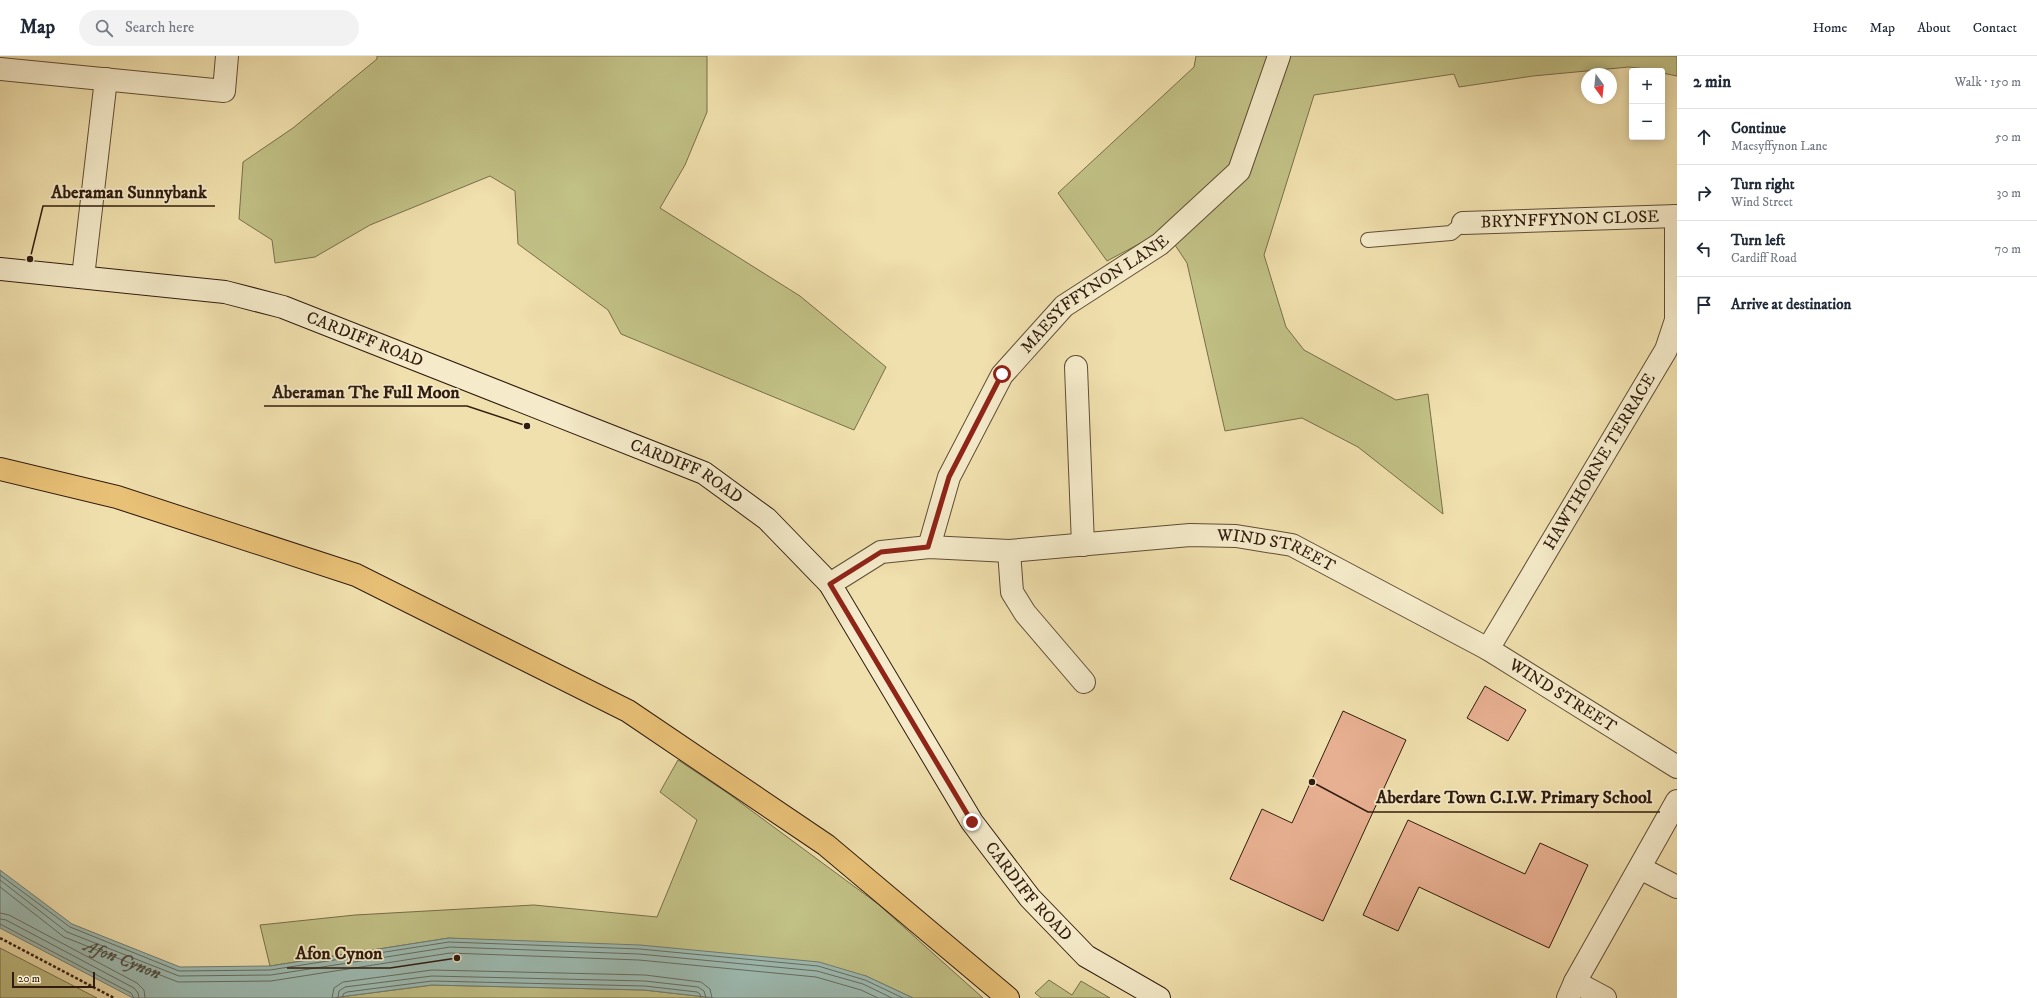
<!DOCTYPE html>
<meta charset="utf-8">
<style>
:root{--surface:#fff;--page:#f2f2f3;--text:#1f2937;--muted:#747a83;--line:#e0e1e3}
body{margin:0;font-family:"IM FELL DW Pica",serif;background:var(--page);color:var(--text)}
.controls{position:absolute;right:12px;top:12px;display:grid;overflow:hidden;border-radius:4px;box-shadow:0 2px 10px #0003}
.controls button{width:36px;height:36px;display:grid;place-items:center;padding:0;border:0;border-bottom:1px solid var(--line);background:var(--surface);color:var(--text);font:20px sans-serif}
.compass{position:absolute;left:1581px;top:12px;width:36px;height:36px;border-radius:50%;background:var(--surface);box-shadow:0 2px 10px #0003;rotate:165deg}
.scale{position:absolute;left:12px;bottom:10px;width:83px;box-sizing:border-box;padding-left:4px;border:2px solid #311c0f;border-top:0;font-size:11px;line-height:14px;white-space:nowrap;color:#311c0f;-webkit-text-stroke:3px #f5ebca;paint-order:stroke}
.stop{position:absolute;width:12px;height:12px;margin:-9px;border:3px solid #8f2418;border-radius:50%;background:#fff}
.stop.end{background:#8f2418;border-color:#fff;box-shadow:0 1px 4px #0008}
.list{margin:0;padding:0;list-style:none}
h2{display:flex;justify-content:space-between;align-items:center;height:52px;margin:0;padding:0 16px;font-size:17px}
h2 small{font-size:13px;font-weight:400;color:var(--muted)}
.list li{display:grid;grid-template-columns:26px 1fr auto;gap:12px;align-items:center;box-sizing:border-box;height:56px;padding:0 16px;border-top:1px solid var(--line)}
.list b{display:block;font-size:15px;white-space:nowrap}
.list p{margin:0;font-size:13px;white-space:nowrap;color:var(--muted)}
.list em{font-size:13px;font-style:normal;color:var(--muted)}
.icon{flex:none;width:22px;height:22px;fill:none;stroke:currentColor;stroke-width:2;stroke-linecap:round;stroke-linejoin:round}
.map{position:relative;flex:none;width:1677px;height:942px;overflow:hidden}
header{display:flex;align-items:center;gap:24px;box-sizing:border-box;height:56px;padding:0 20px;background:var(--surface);border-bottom:1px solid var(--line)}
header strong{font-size:19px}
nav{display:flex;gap:22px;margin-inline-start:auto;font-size:14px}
.search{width:280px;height:36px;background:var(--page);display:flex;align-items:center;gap:10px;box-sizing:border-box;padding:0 14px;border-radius:22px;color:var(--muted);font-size:15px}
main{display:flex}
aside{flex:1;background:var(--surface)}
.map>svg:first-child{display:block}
</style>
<header>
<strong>Map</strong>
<div class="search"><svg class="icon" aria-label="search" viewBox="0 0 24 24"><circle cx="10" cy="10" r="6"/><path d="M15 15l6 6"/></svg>Search here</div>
<nav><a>Home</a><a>Map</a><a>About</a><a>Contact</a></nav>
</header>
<main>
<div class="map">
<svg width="1677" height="942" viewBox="0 0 1677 942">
<rect width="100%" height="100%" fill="#f0e0ad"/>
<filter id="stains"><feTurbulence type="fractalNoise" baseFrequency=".005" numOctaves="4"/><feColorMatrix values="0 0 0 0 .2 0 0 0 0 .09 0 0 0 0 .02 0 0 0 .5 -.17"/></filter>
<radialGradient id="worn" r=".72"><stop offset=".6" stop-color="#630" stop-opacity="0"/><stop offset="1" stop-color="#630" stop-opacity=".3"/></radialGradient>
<g fill="#c1c085" stroke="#796e4a">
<polygon points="377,0 707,0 707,56 685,109 660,152 800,240 886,311 854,374 621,278 608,254 518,188 515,135 490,120 370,169 315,201 275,207 272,184 239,163 243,106 293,72 377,3"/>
<polygon points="1196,0 1677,0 1677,20 1662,17 1662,15 1629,11 1533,20 1459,31 1454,18 1314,39 1264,199 1286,271 1304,294 1396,344 1428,338 1443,458 1358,391 1302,362 1225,375 1187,207 1165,174 1107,205 1058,137 1194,11"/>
<polygon points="678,704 729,738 878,848 983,942 913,942 866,920 449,882 270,910 260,869 355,859 534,849 657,861 697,764 660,736"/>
<polygon points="0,892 97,942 0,942"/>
<polygon points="1049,924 1072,939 1081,925 1110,942 1041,942 1035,937"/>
<polygon points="432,929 644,934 715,942 332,942"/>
</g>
<polygon fill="#9dbbb2" stroke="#727b71" points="0,814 72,868 180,911 270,910 449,882 640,889 819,906 866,920 913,942 715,942 644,934 432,929 332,942 133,942 0,872"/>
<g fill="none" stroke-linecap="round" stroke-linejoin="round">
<g stroke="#676c60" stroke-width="1">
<polyline points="0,819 70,871 179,915 270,914 449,886 640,893 818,910 865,924 903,942"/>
<polyline points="0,824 67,876 179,920 271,919 450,891 639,898 817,915 863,928 892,942"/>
<path id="s1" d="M0 831 64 881 178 926 271 925 450 897 639 904 816 921 861 934 878 942"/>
<polyline points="0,857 9,859 137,927 144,934 145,942"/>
<polyline points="0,863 6,864 134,932 138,937 139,942"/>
<polyline points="0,868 131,937 134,942"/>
<polyline points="332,942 334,932 343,926 432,914 645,919 701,926 710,933 712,942"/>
<polyline points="338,942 339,935 345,931 432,920 645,925 698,931 704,935 706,942"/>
<polyline points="343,942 343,938 347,936 432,925 645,930 697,936 700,938 701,942"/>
</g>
</g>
<g fill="#e8b092" stroke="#311c0f">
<polygon points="1485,630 1526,654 1508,685 1467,662"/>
<polygon points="1343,655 1406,684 1323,865 1230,823 1262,753 1292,767"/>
<polygon points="1408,764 1525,818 1540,787 1588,809 1549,892 1419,831 1398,875 1363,859"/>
</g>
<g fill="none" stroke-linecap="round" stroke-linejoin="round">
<g stroke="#614d36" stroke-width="16">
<polyline id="service" points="1368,184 1451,177 1463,167"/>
</g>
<g stroke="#614d36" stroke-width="24">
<g id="minor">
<polyline points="0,13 224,35 227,0"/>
<path id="s2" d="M1463 167 1677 160"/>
<polyline points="83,221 106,23"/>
<polyline points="1076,311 1083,489"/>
<path id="s3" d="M929 491 949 421 1002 319 1064 250 1160 188 1239 115 1279 0"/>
<polyline points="1009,495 1012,536 1025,557 1084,626"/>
<path id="s4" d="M830 528 881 496 929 491 1009 495 1190 479 1236 480 1292 489 1488 593 1677 711"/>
<path id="s5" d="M1488 593 1666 294 1676 264V160"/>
<polyline points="1640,812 1677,831"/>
<polyline points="1575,926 1605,942"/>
<polyline points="1568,942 1575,926 1677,745"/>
</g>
</g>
<g stroke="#311c0f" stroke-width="24">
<g id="secondary">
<path id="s6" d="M0 213 225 236 283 251 704 417 767 463 830 528 972 766 1030 842 1086 900 1159 942"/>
</g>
</g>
<g stroke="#311c0f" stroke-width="24">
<polyline id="primary" points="0,413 117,441 356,519 628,655 826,789 1008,942"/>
</g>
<polyline stroke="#311c0f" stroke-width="2.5" stroke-dasharray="3 2" stroke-linecap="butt" points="0,882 114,942"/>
<use href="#service" stroke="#f5ebca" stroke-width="14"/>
<use href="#minor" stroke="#f5ebca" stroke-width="22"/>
<use href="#secondary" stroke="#f5ebca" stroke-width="22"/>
<use href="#primary" stroke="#e8c076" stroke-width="22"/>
</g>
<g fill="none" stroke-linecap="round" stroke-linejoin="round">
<polyline stroke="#8f2418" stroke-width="5" points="972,766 830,528 881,496 928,491 949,421 1002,318"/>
</g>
<g text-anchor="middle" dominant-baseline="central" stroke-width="3.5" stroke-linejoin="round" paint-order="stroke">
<g font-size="17" fill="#311c0f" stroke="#f5ebca">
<text stroke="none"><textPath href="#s2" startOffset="107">BRYNFFYNON CLOSE</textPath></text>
<text stroke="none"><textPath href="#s3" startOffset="312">MAESYFFYNON LANE</textPath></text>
<text stroke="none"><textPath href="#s6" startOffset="374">CARDIFF ROAD</textPath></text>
<text stroke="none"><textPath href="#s5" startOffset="218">HAWTHORNE TERRACE</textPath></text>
<text stroke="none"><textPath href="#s6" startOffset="722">CARDIFF ROAD</textPath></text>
<text stroke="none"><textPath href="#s4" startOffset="459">WIND STREET</textPath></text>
<text stroke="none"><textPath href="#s4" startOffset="783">WIND STREET</textPath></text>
<text stroke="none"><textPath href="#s6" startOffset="1274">CARDIFF ROAD</textPath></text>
</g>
<g font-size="18" font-style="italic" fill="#514c40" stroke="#f5ebca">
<text stroke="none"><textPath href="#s1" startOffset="144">Afon Cynon</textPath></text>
</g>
</g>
<path fill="none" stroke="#311c0f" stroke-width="1.5" d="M30 203L43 150H215M527 370L467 350H264M1312 726L1368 756H1660M457 902L390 912H287"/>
<g fill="#311c0f" stroke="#f5ebca" stroke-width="1.5">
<circle cx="30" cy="203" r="4"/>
<circle cx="527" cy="370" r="4"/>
<circle cx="1312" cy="726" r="4"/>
<circle cx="457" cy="902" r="4"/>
</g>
<g font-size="18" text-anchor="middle" font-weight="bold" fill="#311c0f" stroke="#f5ebca" stroke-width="3.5" stroke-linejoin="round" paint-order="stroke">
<text x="129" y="142">Aberaman Sunnybank</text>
<text x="366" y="342">Aberaman The Full Moon</text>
<text x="1514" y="747">Aberdare Town C.I.W. Primary School</text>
<text x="339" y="903">Afon Cynon</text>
</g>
<rect width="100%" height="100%" filter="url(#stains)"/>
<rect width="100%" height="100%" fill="url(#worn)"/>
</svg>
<div class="controls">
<button>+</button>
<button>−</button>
</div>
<svg class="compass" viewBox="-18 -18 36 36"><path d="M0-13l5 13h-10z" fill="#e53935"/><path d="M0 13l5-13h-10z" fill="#747a83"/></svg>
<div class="scale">20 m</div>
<div class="stop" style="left:1002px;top:318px"></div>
<div class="stop end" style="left:972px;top:766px"></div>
</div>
<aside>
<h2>2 min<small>Walk · 150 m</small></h2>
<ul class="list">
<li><svg class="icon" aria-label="ahead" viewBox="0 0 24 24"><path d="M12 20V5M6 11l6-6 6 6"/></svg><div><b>Continue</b><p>Maesyffynon Lane</p></div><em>50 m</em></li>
<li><svg class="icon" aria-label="right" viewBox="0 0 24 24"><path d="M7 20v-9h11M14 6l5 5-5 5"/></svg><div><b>Turn right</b><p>Wind Street</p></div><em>30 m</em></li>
<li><svg class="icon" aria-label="left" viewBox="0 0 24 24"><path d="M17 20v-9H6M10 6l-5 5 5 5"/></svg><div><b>Turn left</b><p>Cardiff Road</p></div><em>70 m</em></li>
<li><svg class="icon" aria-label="arrive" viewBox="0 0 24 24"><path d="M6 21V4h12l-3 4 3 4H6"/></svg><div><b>Arrive at destination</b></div></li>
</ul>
</aside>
</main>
